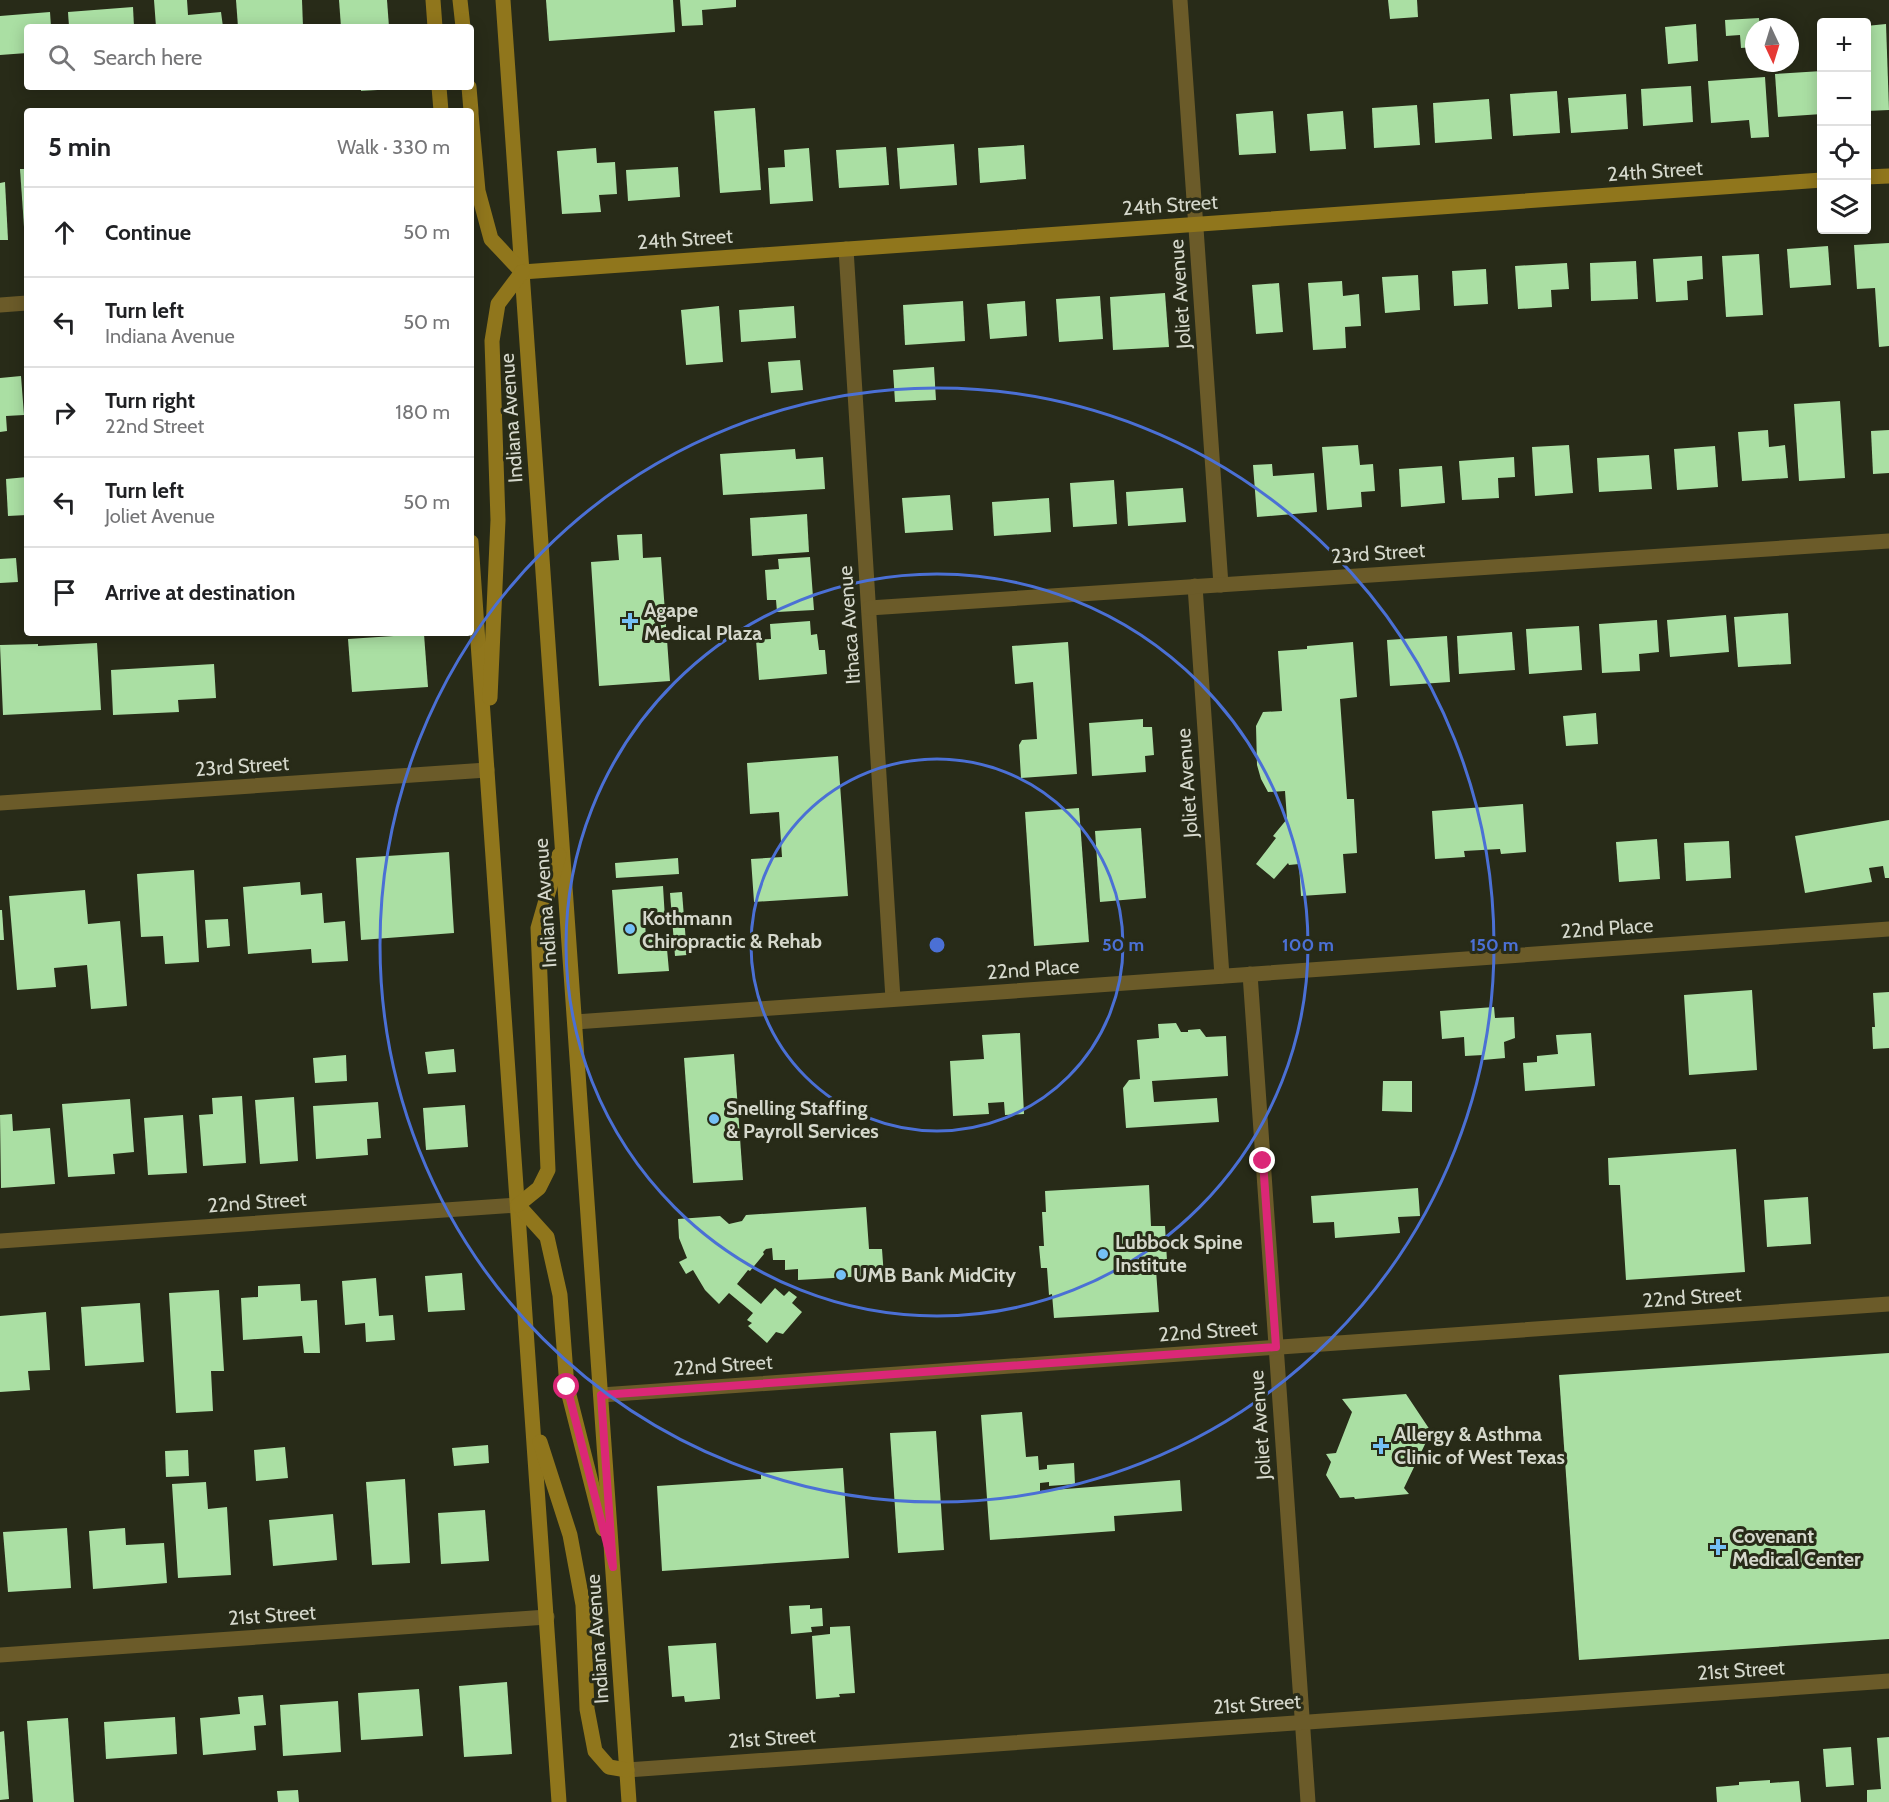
<!DOCTYPE html>
<meta charset="utf-8">
<style>
:root{--surface:#fff;--page:#f6f6f6;--text:#202124;--muted:#757577;--line:#e0e0e0}
body{margin:0;font-family:Cabin,sans-serif;background:var(--page);color:var(--text)}
.controls{position:absolute;right:18px;top:18px;display:grid;overflow:hidden;border-radius:6px;box-shadow:0 3px 15px #0003}
.controls button{width:54px;height:54px;display:grid;place-items:center;padding:0;border:0;border-bottom:2px solid var(--line);background:var(--surface);color:var(--text);font:30px sans-serif}
.compass{position:absolute;left:1745px;top:18px;width:54px;height:54px;border-radius:50%;background:var(--surface);box-shadow:0 3px 15px #0003;rotate:176deg}
.stop{position:absolute;width:18px;height:18px;margin:-14px;border:4px solid #db2777;border-radius:50%;background:#fff}
.stop.end{background:#db2777;border-color:#fff;box-shadow:0 2px 6px #0008}
.list{margin:0;padding:0;list-style:none}
h2{display:flex;justify-content:space-between;align-items:center;height:78px;margin:0;padding:0 24px;font-size:26px}
h2 small{font-size:20px;font-weight:400;color:var(--muted)}
.list li{display:grid;grid-template-columns:39px 1fr auto;gap:18px;align-items:center;box-sizing:border-box;height:90px;padding:0 24px;border-top:2px solid var(--line)}
.list b{display:block;font-size:22px;white-space:nowrap}
.list p{margin:0;font-size:20px;white-space:nowrap;color:var(--muted)}
.list em{font-size:20px;font-style:normal;color:var(--muted)}
.icon{flex:none;width:33px;height:33px;fill:none;stroke:currentColor;stroke-width:2;stroke-linecap:round;stroke-linejoin:round}
.map{position:relative;flex:none;width:1889px;height:1802px;overflow:hidden}
.search{position:absolute;background:var(--surface);box-shadow:0 3px 15px #0003;left:24px;top:24px;width:450px;height:66px;display:flex;align-items:center;gap:15px;box-sizing:border-box;padding:0 21px;border-radius:6px;color:var(--muted);font-size:22px}
.panel{position:absolute;background:var(--surface);box-shadow:0 3px 15px #0003;left:24px;top:108px;width:450px;height:528px;border-radius:6px}
.map>svg:first-child{display:block}
</style>
<div class="map">
<svg width="1889" height="1802" viewBox="0 0 1889 1802">
<rect width="100%" height="100%" fill="#282b18"/>
<g fill="#aadfa3">
<polygon points="154,0 187,0 188,15 221,12 223,27 156,27"/>
<polygon points="236,0 302,0 303,27 238,27"/>
<polygon points="339,0 387,0 389,27 341,27"/>
<polygon points="546,0 673,0 675,32 549,41"/>
<polygon points="680,0 736,0 736,7 702,10 703,25 682,26"/>
<polygon points="1388,0 1417,0 1418,17 1390,19"/>
<polygon points="133,7 134,27 69,27 68,12"/>
<polygon points="50,12 51,27 27,27 27,53 0,55 0,16"/>
<polygon points="1759,18 1760,27 1754,27 1754,47 1741,48 1740,35 1726,36 1725,20"/>
<polygon points="1696,24 1698,61 1668,64 1665,27"/>
<polygon points="1886,24 1889,110 1866,111 1866,26"/>
<polygon points="1822,71 1822,114 1778,117 1775,74"/>
<polygon points="1765,77 1769,137 1751,138 1749,120 1711,123 1708,81"/>
<polygon points="1691,86 1693,122 1643,126 1641,89"/>
<polygon points="361,87 394,87 394,89 361,91"/>
<polygon points="1557,91 1560,133 1513,136 1510,94"/>
<polygon points="1626,94 1628,129 1571,133 1568,98"/>
<polygon points="1489,99 1492,139 1435,143 1433,103"/>
<polygon points="1417,105 1420,145 1374,148 1372,108"/>
<polygon points="755,108 761,190 720,193 714,111"/>
<polygon points="1273,111 1276,153 1239,155 1236,114"/>
<polygon points="1343,111 1346,149 1310,151 1307,114"/>
<polygon points="954,144 957,185 900,189 897,148"/>
<polygon points="1024,145 1026,179 980,183 978,148"/>
<polygon points="886,147 889,185 839,188 836,150"/>
<polygon points="596,148 597,163 615,162 617,194 599,195 601,212 562,214 557,151"/>
<polygon points="809,148 813,201 770,204 768,168 785,167 784,150"/>
<polygon points="678,167 680,197 628,201 626,170"/>
<polygon points="20,169 27,169 27,241 25,241"/>
<polygon points="5,182 8,240 0,240 0,183"/>
<polygon points="1889,243 1889,346 1879,347 1875,288 1857,289 1854,245"/>
<polygon points="1828,246 1831,285 1790,288 1787,249"/>
<polygon points="1759,254 1763,315 1726,317 1722,256"/>
<polygon points="1702,256 1703,279 1687,281 1688,300 1656,302 1653,259"/>
<polygon points="1636,261 1638,299 1591,301 1590,263"/>
<polygon points="1567,263 1569,289 1551,290 1552,307 1518,309 1515,266"/>
<polygon points="1486,269 1488,304 1454,306 1452,271"/>
<polygon points="1418,275 1420,310 1385,313 1382,277"/>
<polygon points="1342,281 1343,296 1359,294 1361,326 1345,327 1346,348 1313,350 1308,283"/>
<polygon points="1279,283 1283,332 1256,334 1252,285"/>
<polygon points="1165,293 1169,347 1113,350 1110,297"/>
<polygon points="1100,296 1103,339 1059,342 1056,299"/>
<polygon points="963,301 965,341 905,345 903,305"/>
<polygon points="1025,301 1027,336 990,339 987,304"/>
<polygon points="719,306 723,362 686,365 681,310"/>
<polygon points="794,306 796,338 741,342 739,310"/>
<polygon points="800,360 803,390 771,393 768,362"/>
<polygon points="934,367 936,400 895,402 893,370"/>
<polygon points="21,376 24,415 6,416 7,431 0,432 0,378"/>
<polygon points="1840,401 1845,478 1799,481 1794,404"/>
<polygon points="1768,430 1769,447 1785,445 1788,478 1742,481 1738,432"/>
<polygon points="1889,430 1889,473 1873,474 1871,431"/>
<polygon points="1358,445 1360,465 1373,464 1375,491 1361,492 1362,507 1327,510 1322,447"/>
<polygon points="1569,445 1573,493 1535,496 1532,447"/>
<polygon points="1715,446 1718,487 1677,490 1674,449"/>
<polygon points="795,449 796,459 823,457 825,489 723,495 720,454"/>
<polygon points="1649,455 1652,489 1599,492 1597,458"/>
<polygon points="1514,457 1515,477 1498,478 1499,498 1462,500 1459,461"/>
<polygon points="1272,464 1273,476 1314,473 1317,512 1257,517 1253,465"/>
<polygon points="1442,466 1445,503 1401,507 1399,469"/>
<polygon points="27,477 27,515 8,516 6,479"/>
<polygon points="1114,480 1117,524 1073,527 1070,483"/>
<polygon points="1183,488 1186,522 1128,526 1126,492"/>
<polygon points="950,495 953,530 905,533 902,498"/>
<polygon points="1049,498 1051,532 994,536 992,502"/>
<polygon points="807,514 809,552 752,556 750,518"/>
<polygon points="642,534 643,558 661,557 670,681 599,686 591,562 619,560 617,535"/>
<polygon points="810,557 814,610 777,612 776,600 767,600 765,570 779,569 778,559"/>
<polygon points="16,558 18,582 0,583 0,559"/>
<polygon points="1788,613 1791,664 1738,667 1734,617"/>
<polygon points="1726,615 1729,652 1670,657 1667,620"/>
<polygon points="1657,620 1659,652 1639,654 1640,671 1602,673 1599,624"/>
<polygon points="810,621 811,635 817,634 819,650 825,650 827,674 759,680 756,640 771,639 770,624"/>
<polygon points="1579,626 1582,670 1529,674 1526,629"/>
<polygon points="1512,632 1515,670 1459,674 1457,636"/>
<polygon points="424,634 428,687 352,692 348,639"/>
<polygon points="1447,636 1450,682 1390,686 1387,640"/>
<polygon points="1068,642 1077,774 1021,778 1019,745 1022,740 1037,739 1033,682 1015,684 1012,646"/>
<polygon points="1353,642 1357,697 1340,699 1347,799 1354,799 1357,853 1343,854 1346,893 1301,896 1299,864 1289,865 1288,863 1274,879 1256,864 1276,838 1273,836 1287,819 1285,791 1268,792 1261,779 1257,765 1256,726 1263,712 1282,711 1278,651 1307,649 1307,646"/>
<polygon points="97,643 101,710 3,715 0,645 38,644 38,646"/>
<polygon points="214,664 216,698 178,700 179,712 113,715 111,670"/>
<polygon points="1596,713 1598,744 1566,746 1563,716"/>
<polygon points="1143,719 1143,727 1152,727 1154,755 1145,756 1146,772 1092,776 1089,723"/>
<polygon points="838,756 848,896 754,902 751,859 782,857 779,812 750,814 747,763"/>
<polygon points="1523,804 1526,852 1501,854 1500,849 1464,851 1465,857 1435,859 1432,811"/>
<polygon points="1079,808 1089,942 1034,946 1025,812"/>
<polygon points="1889,820 1889,878 1885,878 1883,866 1869,868 1872,882 1805,893 1795,836"/>
<polygon points="1141,828 1146,898 1100,902 1095,831"/>
<polygon points="1657,839 1660,879 1619,882 1616,842"/>
<polygon points="1729,841 1731,878 1686,881 1684,843"/>
<polygon points="449,852 454,933 361,940 356,858"/>
<polygon points="678,858 679,874 616,878 615,863"/>
<polygon points="194,870 199,962 165,964 163,936 141,937 137,874"/>
<polygon points="300,882 301,895 322,893 324,923 345,921 348,961 312,963 311,949 248,954 243,887"/>
<polygon points="663,886 665,919 645,921 646,939 666,938 669,971 618,974 612,890"/>
<polygon points="85,890 88,924 120,921 127,1006 91,1009 87,965 54,968 56,987 17,990 9,896"/>
<polygon points="682,892 687,955 675,956 670,893"/>
<polygon points="0,910 2,910 4,940 0,940"/>
<polygon points="228,919 230,946 207,948 205,920"/>
<polygon points="1752,990 1757,1070 1689,1075 1684,995"/>
<polygon points="1889,992 1889,1048 1873,1049 1872,1027 1875,1027 1873,993"/>
<polygon points="1494,1007 1495,1018 1514,1017 1515,1038 1504,1042 1505,1058 1483,1060 1483,1055 1465,1056 1464,1037 1442,1039 1440,1011"/>
<polygon points="1176,1023 1181,1032 1188,1032 1188,1030 1200,1029 1206,1037 1226,1036 1228,1076 1152,1081 1154,1102 1217,1098 1219,1122 1126,1128 1123,1088 1129,1080 1140,1079 1137,1040 1159,1038 1158,1024"/>
<polygon points="1020,1033 1024,1114 1005,1115 1004,1102 988,1103 989,1114 953,1116 950,1061 984,1059 982,1035"/>
<polygon points="1591,1033 1595,1086 1525,1091 1523,1063 1537,1062 1537,1056 1558,1054 1556,1035"/>
<polygon points="454,1049 456,1072 428,1074 425,1052"/>
<polygon points="734,1054 743,1180 693,1183 684,1058"/>
<polygon points="346,1055 347,1081 315,1083 313,1058"/>
<polygon points="1383,1081 1412,1081 1412,1112 1382,1111"/>
<polygon points="242,1096 246,1163 203,1166 199,1115 213,1114 212,1098"/>
<polygon points="294,1097 298,1161 260,1164 255,1100"/>
<polygon points="130,1099 134,1152 113,1154 115,1174 68,1177 62,1104"/>
<polygon points="378,1102 381,1138 367,1139 368,1155 316,1159 313,1106"/>
<polygon points="465,1105 468,1147 426,1150 423,1108"/>
<polygon points="12,1114 13,1131 50,1128 55,1184 1,1188 0,1115"/>
<polygon points="183,1115 187,1173 148,1175 144,1118"/>
<polygon points="1736,1149 1745,1272 1626,1280 1620,1185 1609,1185 1608,1158"/>
<polygon points="1149,1185 1151,1226 1165,1226 1167,1261 1161,1261 1161,1270 1156,1270 1159,1312 1054,1318 1052,1294 1049,1295 1047,1268 1041,1268 1039,1246 1044,1246 1042,1212 1046,1212 1045,1191"/>
<polygon points="1418,1188 1420,1216 1398,1217 1400,1233 1335,1238 1334,1222 1313,1223 1311,1196"/>
<polygon points="1808,1197 1811,1244 1767,1247 1764,1200"/>
<polygon points="866,1207 869,1249 882,1249 884,1277 868,1278 868,1276 798,1280 798,1269 785,1270 785,1260 773,1260 772,1248 766,1249 763,1252 764,1254 750,1271 748,1270 737,1284 761,1304 775,1288 784,1296 789,1291 797,1297 792,1303 802,1312 783,1334 776,1332 767,1343 748,1326 752,1323 747,1320 753,1313 729,1293 719,1304 705,1290 693,1270 686,1274 679,1262 687,1258 679,1238 678,1219 720,1216 729,1224 742,1221 746,1215"/>
<polygon points="462,1273 465,1310 428,1312 425,1276"/>
<polygon points="376,1278 379,1316 393,1315 395,1340 366,1342 365,1323 345,1325 342,1281"/>
<polygon points="300,1284 301,1301 317,1300 320,1353 304,1353 302,1336 243,1340 241,1298 258,1297 258,1286"/>
<polygon points="219,1290 224,1371 211,1371 213,1411 176,1413 169,1293"/>
<polygon points="140,1303 144,1362 85,1366 81,1307"/>
<polygon points="46,1312 50,1370 28,1371 30,1390 0,1392 0,1316"/>
<polygon points="1889,1353 1889,1639 1579,1660 1559,1375"/>
<polygon points="1406,1394 1436,1439 1427,1440 1404,1488 1409,1494 1355,1499 1354,1497 1340,1498 1326,1475 1331,1462 1326,1454 1336,1453 1352,1412 1342,1399"/>
<polygon points="1022,1412 1026,1457 1038,1456 1039,1470 1047,1469 1047,1465 1074,1463 1075,1484 1049,1486 1049,1482 1040,1483 1040,1491 1180,1480 1182,1511 1114,1516 1115,1531 990,1540 981,1415"/>
<polygon points="936,1431 944,1550 898,1553 890,1433"/>
<polygon points="488,1445 489,1463 454,1466 452,1448"/>
<polygon points="285,1447 288,1478 256,1481 254,1450"/>
<polygon points="188,1450 189,1476 166,1477 165,1451"/>
<polygon points="843,1468 849,1558 662,1571 657,1486 761,1479 761,1473"/>
<polygon points="405,1479 410,1563 372,1565 366,1482"/>
<polygon points="206,1482 208,1509 227,1507 231,1575 178,1578 172,1484"/>
<polygon points="485,1510 489,1561 441,1564 438,1513"/>
<polygon points="333,1514 337,1560 273,1566 269,1520"/>
<polygon points="67,1528 71,1588 8,1592 3,1532"/>
<polygon points="125,1528 126,1545 164,1543 167,1583 93,1589 89,1531"/>
<polygon points="810,1605 810,1609 822,1608 823,1626 811,1627 812,1632 791,1634 789,1606"/>
<polygon points="850,1626 855,1693 839,1694 840,1697 816,1699 812,1636 830,1634 830,1627"/>
<polygon points="716,1643 720,1699 685,1702 684,1696 672,1697 668,1646"/>
<polygon points="507,1682 512,1754 464,1757 459,1686"/>
<polygon points="419,1689 423,1736 361,1740 358,1693"/>
<polygon points="263,1695 266,1725 254,1726 256,1750 203,1755 200,1718 240,1714 238,1697"/>
<polygon points="338,1701 341,1752 283,1756 280,1705"/>
<polygon points="175,1717 177,1754 106,1759 104,1722"/>
<polygon points="68,1718 74,1802 33,1802 27,1721"/>
<polygon points="4,1731 9,1799 0,1800 0,1732"/>
<polygon points="1889,1737 1889,1802 1867,1802 1867,1790 1881,1789 1877,1738"/>
<polygon points="1851,1747 1854,1785 1826,1787 1823,1749"/>
<polygon points="1770,1780 1770,1783 1799,1781 1801,1802 1717,1802 1716,1787 1739,1785 1739,1782"/>
<polygon points="298,1790 299,1802 278,1802 277,1791"/>
</g>
<g fill="none" stroke-linecap="round" stroke-linejoin="round">
<g stroke="#6b5b29" stroke-width="15">
<polyline points="1180,0 1221,585"/>
<polyline points="846,249 893,999"/>
<polyline points="0,305 27,303"/>
<polyline points="1195,586 1222,976"/>
<polyline points="869,608 1889,541"/>
<polyline points="0,803 487,770"/>
<polyline points="1250,974 1308,1802"/>
<polyline points="575,1022 1889,929"/>
<polyline points="0,1241 518,1205"/>
<polyline points="601,1395 1889,1304"/>
<polyline points="0,1655 547,1617"/>
<polyline points="627,1770 1889,1681"/>
</g>
<g stroke="#90761c" stroke-width="15">
<polyline points="433,0 435,27"/>
<polyline points="460,0 463,27"/>
<polyline points="503,0 629,1802"/>
<polyline points="439,87 441,111"/>
<polyline points="469,87 471,111"/>
<polyline points="471,114 478,191 491,239 522,272"/>
<polyline points="1866,177 1889,176"/>
<polyline points="522,272 1822,180"/>
<polyline points="471,542 559,1802"/>
<polyline points="490,698 498,520 492,341 498,304 522,272"/>
<polyline points="518,1205 547,1237 560,1295 567,1387 603,1529"/>
<polyline points="518,1205 539,1188 548,1170 538,928 559,855"/>
<polyline points="540,1442 570,1535 583,1605 587,1709 595,1751 609,1767 627,1770"/>
</g>
</g>
<g fill="none" stroke-linecap="round" stroke-linejoin="round">
<polyline stroke="#db2777" stroke-width="8" points="567,1387 613,1567 601,1395 1276,1347 1263,1161"/>
</g>
<g fill="none" stroke="#4b70d5" stroke-width="3">
<circle cx="937" cy="945" r="186"/>
<circle cx="937" cy="945" r="371"/>
<circle cx="937" cy="945" r="557"/>
</g>
<g fill="#75c0f6" stroke="#282b18" stroke-width="2">
<path d="M627 612h6v6h6v6h-6v6h-6v-6h-6v-6h6z"/>
<circle cx="630" cy="929" r="6"/>
<circle cx="714" cy="1119" r="6"/>
<circle cx="1103" cy="1254" r="6"/>
<circle cx="841" cy="1275" r="6"/>
<path d="M1378 1437h6v6h6v6h-6v6h-6v-6h-6v-6h6z"/>
<path d="M1715 1538h6v6h6v6h-6v6h-6v-6h-6v-6h6z"/>
</g>
<g text-anchor="middle" dominant-baseline="central" stroke-width="6" stroke-linejoin="round" paint-order="stroke">
<g font-size="20" fill="#d5d8cc" stroke="#282b18">
<text transform="translate(1655 171) rotate(-4)">24th Street</text>
<text transform="translate(1170 205) rotate(-4)">24th Street</text>
<text transform="translate(685 239) rotate(-4)">24th Street</text>
<text transform="translate(1180 294) rotate(-94)">Joliet Avenue</text>
<text transform="translate(511 418) rotate(-94)">Indiana Avenue</text>
<text transform="translate(1378 553) rotate(-4)">23rd Street</text>
<text transform="translate(849 625) rotate(-94)">Ithaca Avenue</text>
<text transform="translate(242 766) rotate(-4)">23rd Street</text>
<text transform="translate(1187 783) rotate(-94)">Joliet Avenue</text>
<text transform="translate(545 903) rotate(-94)">Indiana Avenue</text>
<text transform="translate(1607 928) rotate(-4)">22nd Place</text>
<text transform="translate(1033 969) rotate(-4)">22nd Place</text>
<text transform="translate(257 1202) rotate(-4)">22nd Street</text>
<text transform="translate(1692 1297) rotate(-4)">22nd Street</text>
<text transform="translate(1208 1331) rotate(-4)">22nd Street</text>
<text transform="translate(723 1365) rotate(-4)">22nd Street</text>
<text transform="translate(1260 1425) rotate(-94)">Joliet Avenue</text>
<text transform="translate(272 1615) rotate(-4)">21st Street</text>
<text transform="translate(597 1639) rotate(-94)">Indiana Avenue</text>
<text transform="translate(1741 1670) rotate(-4)">21st Street</text>
<text transform="translate(1257 1704) rotate(-4)">21st Street</text>
<text transform="translate(772 1738) rotate(-4)">21st Street</text>
</g>
<g font-size="20" font-weight="bold" fill="#d5d8cc" stroke="#282b18" text-anchor="start">
<text x="644" y="610">Agape<tspan x="644" dy="23">Medical Plaza</tspan></text>
<text x="642" y="918">Kothmann<tspan x="642" dy="23">Chiropractic &amp; Rehab</tspan></text>
<text x="726" y="1108">Snelling Staffing<tspan x="726" dy="23">&amp; Payroll Services</tspan></text>
<text x="1115" y="1242">Lubbock Spine<tspan x="1115" dy="23">Institute</tspan></text>
<text x="853" y="1275">UMB Bank MidCity</text>
<text x="1394" y="1434">Allergy &amp; Asthma<tspan x="1394" dy="23">Clinic of West Texas</tspan></text>
<text x="1732" y="1536">Covenant<tspan x="1732" dy="23">Medical Center</tspan></text>
</g>
</g>
<circle cx="937" cy="945" r="9" fill="#4b70d5" stroke="#282b18" stroke-width="3"/>
<g font-size="18" text-anchor="middle" font-weight="bold" fill="#4b70d5" stroke="#282b18" stroke-width="6" stroke-linejoin="round" paint-order="stroke">
<text x="1123" y="951">50 m</text>
<text x="1308" y="951">100 m</text>
<text x="1494" y="951">150 m</text>
</g>
</svg>
<div class="controls">
<button>+</button>
<button>−</button>
<button><svg class="icon" aria-label="locate" viewBox="0 0 24 24"><circle cx="12" cy="12" r="6"/><path d="M12 2v4M12 18v4M2 12h4M18 12h4"/></svg></button>
<button><svg class="icon" aria-label="layers" viewBox="0 0 24 24"><path d="M12 4l9 5-9 5-9-5zM3 14l9 5 9-5"/></svg></button>
</div>
<svg class="compass" viewBox="-18 -18 36 36"><path d="M0-13l5 13h-10z" fill="#e53935"/><path d="M0 13l5-13h-10z" fill="#757577"/></svg>
<div class="stop" style="left:567px;top:1387px"></div>
<div class="stop end" style="left:1263px;top:1161px"></div>
<div class="search"><svg class="icon" aria-label="search" viewBox="0 0 24 24"><circle cx="10" cy="10" r="6"/><path d="M15 15l6 6"/></svg>Search here</div>
<section class="panel">
<h2>5 min<small>Walk · 330 m</small></h2>
<ul class="list">
<li><svg class="icon" aria-label="ahead" viewBox="0 0 24 24"><path d="M12 20V5M6 11l6-6 6 6"/></svg><div><b>Continue</b></div><em>50 m</em></li>
<li><svg class="icon" aria-label="left" viewBox="0 0 24 24"><path d="M17 20v-9H6M10 6l-5 5 5 5"/></svg><div><b>Turn left</b><p>Indiana Avenue</p></div><em>50 m</em></li>
<li><svg class="icon" aria-label="right" viewBox="0 0 24 24"><path d="M7 20v-9h11M14 6l5 5-5 5"/></svg><div><b>Turn right</b><p>22nd Street</p></div><em>180 m</em></li>
<li><svg class="icon" aria-label="left" viewBox="0 0 24 24"><path d="M17 20v-9H6M10 6l-5 5 5 5"/></svg><div><b>Turn left</b><p>Joliet Avenue</p></div><em>50 m</em></li>
<li><svg class="icon" aria-label="arrive" viewBox="0 0 24 24"><path d="M6 21V4h12l-3 4 3 4H6"/></svg><div><b>Arrive at destination</b></div></li>
</ul>
</section>
</div>
